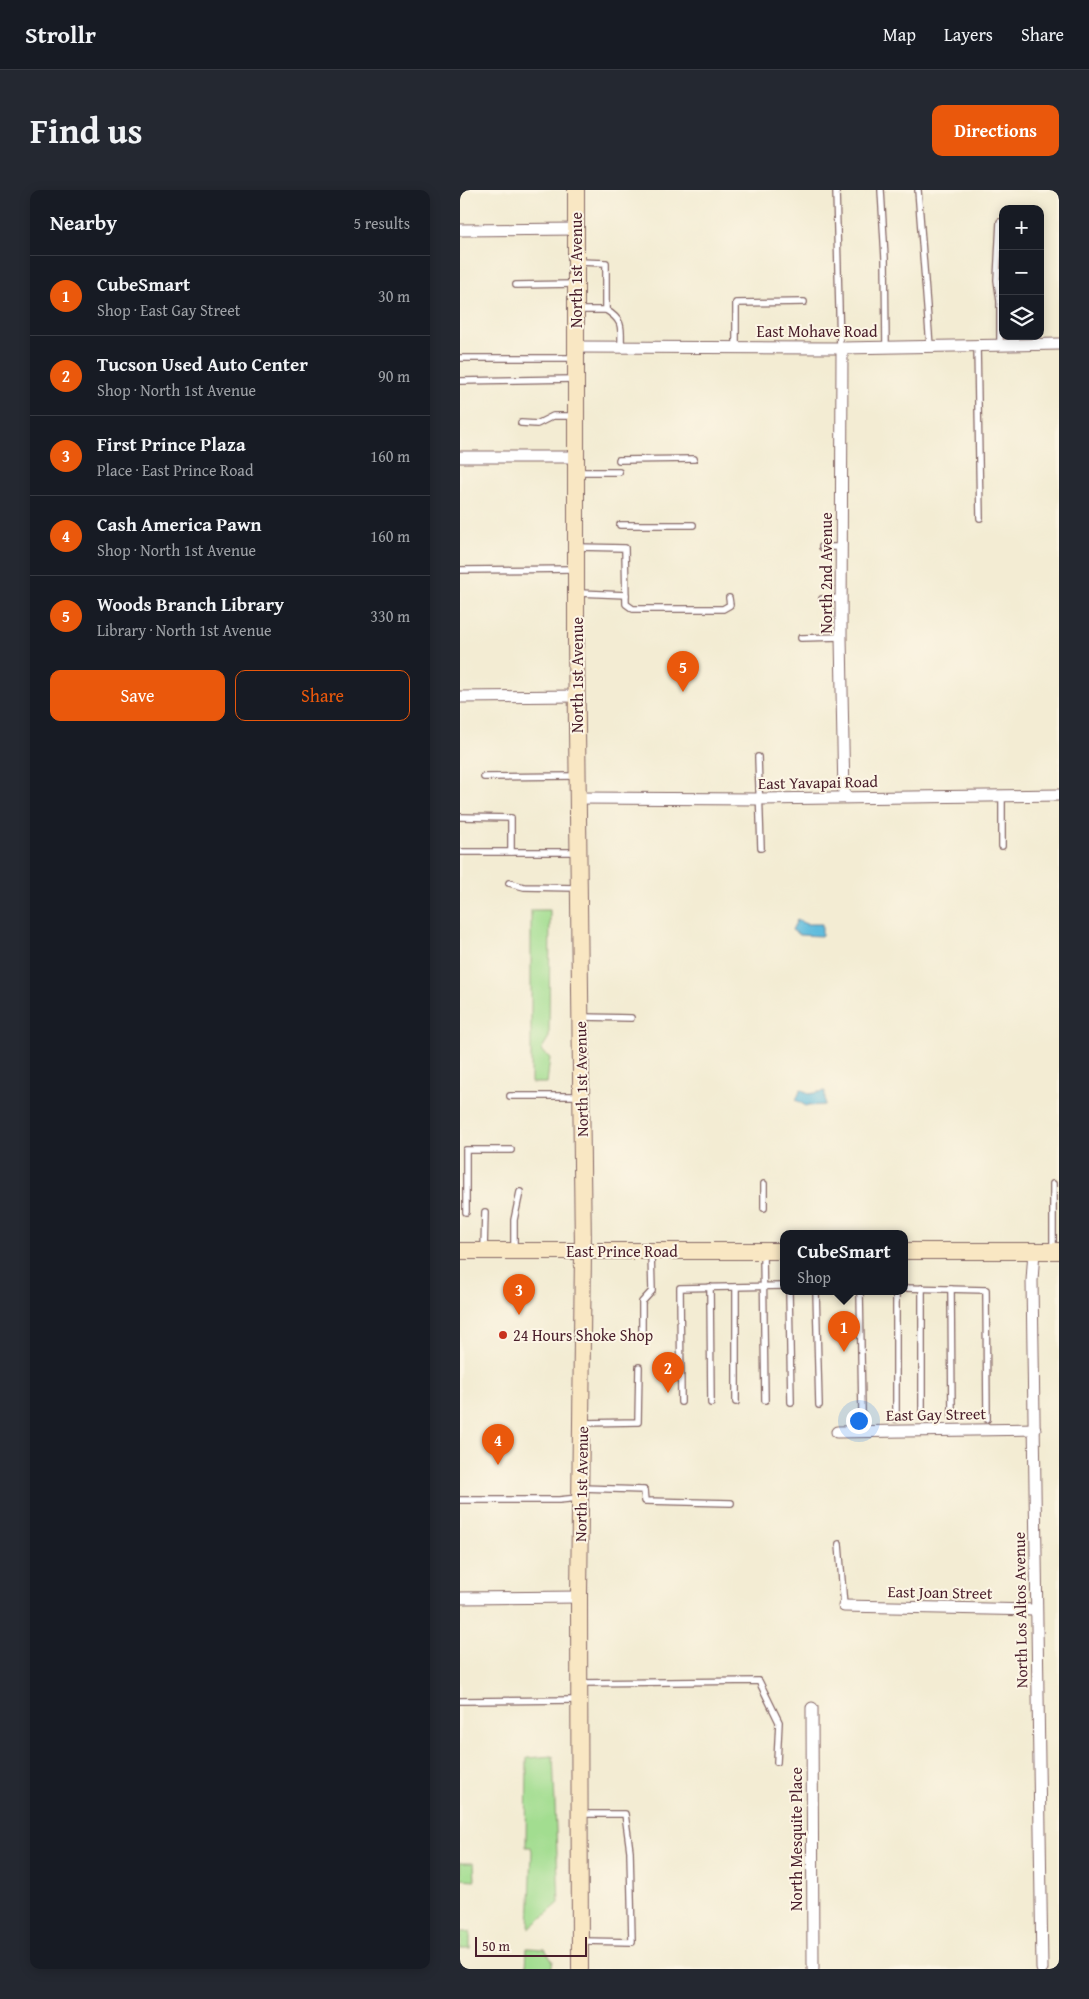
<!DOCTYPE html>
<meta charset="utf-8">
<style>
:root{--surface:#171b24;--page:#242831;--text:#f1f3f6;--muted:#9ea1a6;--line:#363941;--accent:#ea580c}
body{margin:0;font-family:"Gentium Book Plus",serif;background:var(--page);color:var(--text)}
.controls{position:absolute;right:15px;top:15px;display:grid;overflow:hidden;border-radius:10px;box-shadow:0 2px 12px #0003}
.controls button{width:45px;height:45px;display:grid;place-items:center;padding:0;border:0;border-bottom:1px solid var(--line);background:var(--surface);color:var(--text);font:25px sans-serif}
.scale{position:absolute;left:15px;bottom:12px;width:112px;box-sizing:border-box;padding-left:5px;border:2px solid #4a1f2b;border-top:0;font-size:14px;line-height:18px;white-space:nowrap;color:#4a1f2b;-webkit-text-stroke:4px #fcf5e5;paint-order:stroke}
.you{position:absolute;left:398px;top:1230px;width:18px;height:18px;margin:-12px;border:4px solid #fff;border-radius:50%;background:#1a73e8;box-shadow:0 0 0 8px #1a73e833}
.badge{display:grid;place-items:center;width:32px;height:32px;border-radius:50%;background:var(--accent);color:#fff;font-size:16px;font-weight:700}
.pin{position:absolute;translate:-50% -41px;filter:drop-shadow(0 1px 2px #0008)}
.pin::after{content:'';position:absolute;top:26px;width:18px;height:15px;background:inherit;clip-path:polygon(0 0,100% 0,50% 100%)}
.popup{position:absolute;left:320px;top:1040px;width:128px;height:65px;box-sizing:border-box;display:grid;place-content:center;border-radius:10px;background:var(--surface);filter:drop-shadow(0 1px 4px #0005);font-size:16px;white-space:nowrap;color:var(--muted)}
.popup b{font-size:19px;color:var(--text)}
.popup::after{content:'';position:absolute;left:50%;top:100%;margin-left:-10px;border:10px solid transparent;border-top-color:var(--surface)}
.list{margin:0;padding:0;list-style:none}
h2{display:flex;justify-content:space-between;align-items:center;height:65px;margin:0;padding:0 20px;font-size:21px}
h2 small{font-size:16px;font-weight:400;color:var(--muted)}
.list li{display:grid;grid-template-columns:32px 1fr auto;gap:15px;align-items:center;box-sizing:border-box;height:80px;padding:0 20px;border-top:1px solid var(--line)}
.list b{display:block;font-size:19px;white-space:nowrap}
.list p{margin:0;font-size:16px;white-space:nowrap;color:var(--muted)}
.list em{font-size:16px;font-style:normal;color:var(--muted)}
.actions{display:flex;gap:10px;padding:15px 20px}
.actions a{flex:1;padding:11px 0;border:1px solid var(--accent);border-radius:10px;text-align:center;font-size:18px;color:var(--accent)}
.actions .main{background:var(--accent);color:#fff}
.icon{flex:none;width:28px;height:28px;fill:none;stroke:currentColor;stroke-width:2;stroke-linecap:round;stroke-linejoin:round}
.map{position:relative;flex:none;width:599px;height:1779px;overflow:hidden;border-radius:10px}
header{display:flex;align-items:center;gap:30px;box-sizing:border-box;height:70px;padding:0 25px;background:var(--surface);border-bottom:1px solid var(--line)}
header strong{font-size:24px}
nav{display:flex;gap:28px;margin-inline-start:auto;font-size:18px}
.intro{display:flex;align-items:center;justify-content:space-between;box-sizing:border-box;height:120px;padding:0 30px}
h1{margin:0;font-size:35px}
.button{padding:12px 22px;border-radius:10px;background:var(--accent);color:#fff;font-size:18px;font-weight:700}
main{display:flex;gap:30px;padding:0 30px}
aside{flex:1;background:var(--surface);border-radius:10px;box-shadow:0 2px 12px #0003}
.map>svg:first-child{display:block}
</style>
<header>
<strong>Strollr</strong>
<nav><a>Map</a><a>Layers</a><a>Share</a></nav>
</header>
<div class="intro"><h1>Find us</h1><a class="button">Directions</a></div>
<main>
<aside>
<h2>Nearby<small>5 results</small></h2>
<ul class="list">
<li><span class="badge">1</span><div><b>CubeSmart</b><p>Shop · East Gay Street</p></div><em>30 m</em></li>
<li><span class="badge">2</span><div><b>Tucson Used Auto Center</b><p>Shop · North 1st Avenue</p></div><em>90 m</em></li>
<li><span class="badge">3</span><div><b>First Prince Plaza</b><p>Place · East Prince Road</p></div><em>160 m</em></li>
<li><span class="badge">4</span><div><b>Cash America Pawn</b><p>Shop · North 1st Avenue</p></div><em>160 m</em></li>
<li><span class="badge">5</span><div><b>Woods Branch Library</b><p>Library · North 1st Avenue</p></div><em>330 m</em></li>
</ul>
<div class="actions"><a class="main">Save</a><a>Share</a></div>
</aside>
<div class="map">
<svg width="599" height="1779" viewBox="0 0 599 1779">
<rect width="100%" height="100%" fill="#fcf5e5"/>
<filter id="ink" filterUnits="userSpaceOnUse"><feTurbulence type="fractalNoise" baseFrequency=".02" numOctaves="2"/><feDisplacementMap in="SourceGraphic" scale="10" xChannelSelector="R" yChannelSelector="G"/><feConvolveMatrix kernelMatrix="1 2 1 2 8 2 1 2 1" color-interpolation-filters="sRGB"/></filter>
<filter id="wash" filterUnits="userSpaceOnUse"><feTurbulence type="fractalNoise" baseFrequency=".0096" numOctaves="4" result="noise"/><feDisplacementMap in="SourceGraphic" scale="20" xChannelSelector="R" yChannelSelector="G"/><feGaussianBlur stdDeviation="1.12" result="paint"/><feColorMatrix in="noise" values="0 0 0 0 0 0 0 0 0 0 0 0 0 0 0 0 0 1.4 0 .05"/><feComposite in="paint" operator="in"/></filter>
<g filter="url(#wash)">
<rect width="100%" height="100%" fill="#f3ecd3"/>
<g fill="#a2dd90" stroke="#767e5e">
<polygon points="71,720 90,720 89,847 81,860 90,868 87,893 71,893"/>
<polygon points="93,1566 99,1713 69,1739 72,1661 71,1657 66,1657 67,1568"/>
<polygon points="0,1673 14,1673 15,1690 0,1689"/>
<rect x="0" y="1742" width="10" height="17"/>
<polygon points="67,1758 85,1759 93,1771 91,1779 66,1779"/>
</g>
<g fill="#5fbcdd" stroke="#546e84">
<polygon points="337,730 346,734 362,734 362,746 340,745 332,740"/>
<polygon points="341,899 349,904 365,901 365,915 346,916 336,910"/>
</g>
</g>
<g filter="url(#ink)">
<g fill="none" stroke-linecap="round" stroke-linejoin="round">
<g stroke="#856766" stroke-width="8">
<g id="lane">
<polyline points="376,0 380,158"/>
<polyline points="421,0 425,68 426,157"/>
<polyline points="458,0 470,156"/>
<polyline points="540,32 537,90 540,111 540,155"/>
<polyline points="56,95 114,94"/>
<polyline points="118,120 146,120 146,73 118,72"/>
<path d="M146 120C164 131 161 138 161 157"/>
<polyline points="517,155 520,328"/>
<polyline points="276,158 276,113 344,112"/>
<polyline points="0,168 114,168"/>
<polyline points="0,191 114,189"/>
<polyline points="61,233 77,234 93,226 115,226"/>
<polyline points="159,270 234,269"/>
<polyline points="117,282 159,282"/>
<polyline points="160,335 233,335"/>
<polyline points="117,357 165,358 166,414 173,419 263,419 270,415 269,408"/>
<polyline points="362,357 382,357"/>
<polyline points="0,380 115,379"/>
<polyline points="119,403 166,405"/>
<polyline points="362,409 382,408"/>
<polyline points="341,448 381,447"/>
<polyline points="298,567 301,658"/>
<polyline points="24,587 115,586"/>
<polyline points="542,606 542,656"/>
<polyline points="0,627 51,628 51,662"/>
<polyline points="0,662 116,662"/>
<polyline points="49,693 64,697 116,698"/>
<polyline points="123,827 171,828"/>
<polyline points="50,906 119,906"/>
<polyline points="593,994 593,1060"/>
<polyline points="304,1018 304,994"/>
<polyline points="6,1022 6,960 51,960"/>
<polyline points="54,1059 54,1030 60,1002"/>
<polyline points="24,1060 25,1022"/>
<polyline points="303,1063 305,1210"/>
<polyline points="250,1097 251,1213"/>
<polyline points="276,1097 276,1212"/>
<polyline points="444,1098 526,1100 527,1229"/>
<polyline points="462,1098 462,1227"/>
<polyline points="491,1099 492,1228"/>
<polyline points="329,1101 331,1212"/>
<polyline points="356,1101 359,1215"/>
<polyline points="400,1101 402,1222"/>
<polyline points="436,1101 436,1229"/>
<polyline points="182,1146 182,1112 192,1101 191,1063"/>
<polyline points="221,1212 220,1098 324,1096"/>
<polyline points="123,1233 178,1232 179,1177"/>
<polyline points="121,1298 184,1300 185,1311 271,1313"/>
<polyline points="0,1310 99,1310 118,1308"/>
<polyline points="379,1354 384,1416"/>
<polyline points="120,1493 299,1491 319,1532 317,1572"/>
<polyline points="0,1511 118,1510"/>
<polyline points="121,1624 165,1624 170,1661 172,1752 122,1751"/>
</g>
</g>
<g stroke="#856766" stroke-width="13">
<g id="street">
<polyline points="0,40 117,39"/>
<polyline points="116,157 382,158 599,154"/>
<polyline points="382,158 381,447 384,607"/>
<polyline points="0,267 117,267"/>
<polyline points="0,507 117,506"/>
<polyline points="118,608 299,609 599,605"/>
<polyline points="574,1060 572,1091 582,1779"/>
<polyline points="377,1242 575,1239"/>
<polyline points="0,1408 119,1407"/>
<polyline points="384,1416 576,1420"/>
<polyline points="352,1518 353,1779"/>
</g>
</g>
<g stroke="#856766" stroke-width="18">
<g id="secondary">
<polyline points="116,0 116,450 123,1061 119,1407 120,1779"/>
<polyline points="0,1061 324,1061"/>
<polyline points="444,1061 599,1061"/>
</g>
</g>
<use href="#lane" stroke="#fff" stroke-width="5.5"/>
<use href="#street" stroke="#fff" stroke-width="11"/>
<use href="#secondary" stroke="#f9e7c3" stroke-width="16"/>
</g>
</g>
<circle fill="#c8321e" stroke="#fcf5e5" stroke-width="2" cx="43" cy="1145" r="5"/>
<g text-anchor="middle" dominant-baseline="central" stroke-width="4" stroke-linejoin="round" paint-order="stroke">
<g font-size="16" fill="#4a1f2b" stroke="#fcf5e5">
<text transform="translate(116 80) rotate(-90)">North 1st Avenue</text>
<text x="357" y="141">East Mohave Road</text>
<text transform="translate(366 383) rotate(-90)">North 2nd Avenue</text>
<text transform="translate(117 485) rotate(-90)">North 1st Avenue</text>
<text transform="translate(358 592) rotate(-1)">East Yavapai Road</text>
<text transform="translate(121 889) rotate(-91)">North 1st Avenue</text>
<text x="162" y="1061">East Prince Road</text>
<text transform="translate(476 1224) rotate(-1)">East Gay Street</text>
<text transform="translate(121 1294) rotate(-89)">North 1st Avenue</text>
<text transform="translate(480 1402) rotate(1)">East Joan Street</text>
<text transform="translate(560 1420) rotate(-91)">North Los Altos Avenue</text>
<text transform="translate(336 1649) rotate(-90)">North Mesquite Place</text>
</g>
<g font-size="16" fill="#4a1f2b" stroke="#fcf5e5" text-anchor="start">
<text x="53" y="1145">24 Hours Shoke Shop</text>
</g>
</g>
</svg>
<div class="controls">
<button>+</button>
<button>−</button>
<button><svg class="icon" aria-label="layers" viewBox="0 0 24 24"><path d="M12 4l9 5-9 5-9-5zM3 14l9 5 9-5"/></svg></button>
</div>
<div class="scale">50 m</div>
<div class="you"></div>
<div class="pin badge" style="left:384px;top:1162px">1</div>
<div class="popup"><b>CubeSmart</b>Shop</div>
<div class="pin badge" style="left:208px;top:1203px">2</div>
<div class="pin badge" style="left:59px;top:1125px">3</div>
<div class="pin badge" style="left:38px;top:1275px">4</div>
<div class="pin badge" style="left:223px;top:502px">5</div>
</div>
</main>
